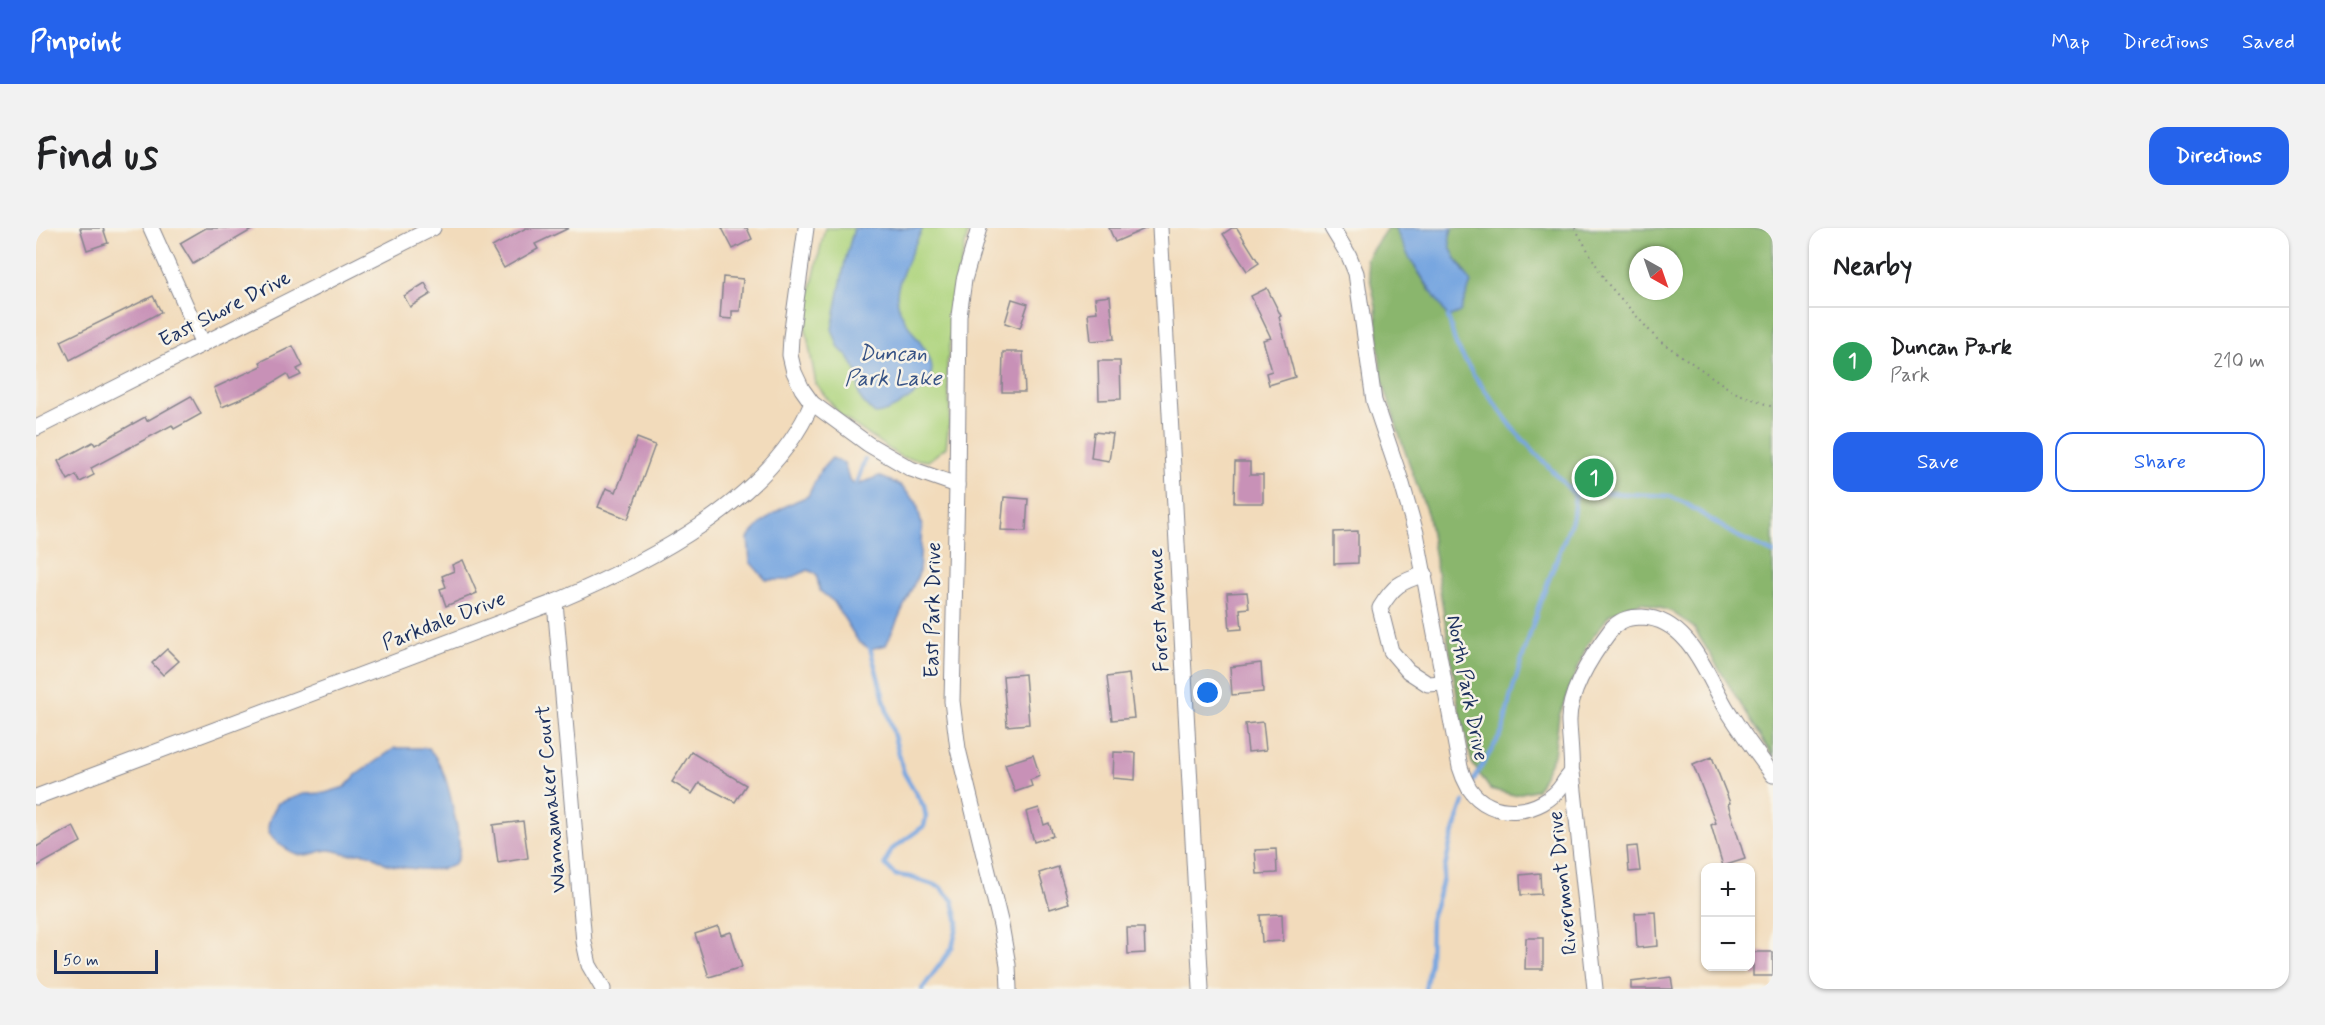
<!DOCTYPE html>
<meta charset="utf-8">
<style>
:root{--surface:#fff;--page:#f2f2f2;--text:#202124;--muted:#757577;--line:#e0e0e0;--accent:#2563eb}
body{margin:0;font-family:Mynerve,sans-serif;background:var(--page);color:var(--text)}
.controls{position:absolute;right:18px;bottom:18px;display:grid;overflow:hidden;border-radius:12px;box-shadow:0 2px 4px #0004}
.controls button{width:54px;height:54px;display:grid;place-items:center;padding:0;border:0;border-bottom:2px solid var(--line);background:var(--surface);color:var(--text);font:30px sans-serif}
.compass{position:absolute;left:1593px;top:18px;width:54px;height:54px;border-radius:50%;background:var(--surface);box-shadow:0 2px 4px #0004;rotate:140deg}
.scale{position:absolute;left:18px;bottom:15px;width:104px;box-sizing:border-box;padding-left:6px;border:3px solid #1b2f5e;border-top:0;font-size:16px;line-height:21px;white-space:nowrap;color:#1b2f5e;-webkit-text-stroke:4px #f7f3e8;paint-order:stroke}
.you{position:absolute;left:1172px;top:465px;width:21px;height:21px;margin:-15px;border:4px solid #fff;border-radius:50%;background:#1a73e8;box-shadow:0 0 0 9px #1a73e833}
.badge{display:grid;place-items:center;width:39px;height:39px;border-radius:50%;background:var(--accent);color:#fff;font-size:20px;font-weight:700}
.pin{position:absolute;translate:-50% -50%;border:3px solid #fff;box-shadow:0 2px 6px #0006}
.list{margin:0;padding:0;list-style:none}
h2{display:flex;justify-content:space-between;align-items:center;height:78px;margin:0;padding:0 24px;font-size:26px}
h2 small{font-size:20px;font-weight:400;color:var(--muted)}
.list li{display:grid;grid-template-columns:39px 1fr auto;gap:18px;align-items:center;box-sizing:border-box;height:108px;padding:0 24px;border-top:2px solid var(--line)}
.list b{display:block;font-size:22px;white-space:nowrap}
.list p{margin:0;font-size:20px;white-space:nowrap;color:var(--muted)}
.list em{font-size:20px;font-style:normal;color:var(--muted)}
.actions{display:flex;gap:12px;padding:18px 24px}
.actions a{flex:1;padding:14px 0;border:2px solid var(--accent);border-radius:18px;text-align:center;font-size:21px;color:var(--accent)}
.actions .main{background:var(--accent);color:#fff}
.map{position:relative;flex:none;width:1737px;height:761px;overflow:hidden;border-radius:18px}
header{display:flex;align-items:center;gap:36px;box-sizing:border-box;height:84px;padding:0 30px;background:var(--accent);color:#fff}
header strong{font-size:28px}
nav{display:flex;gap:33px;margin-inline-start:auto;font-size:21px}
.intro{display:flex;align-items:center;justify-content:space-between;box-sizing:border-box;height:144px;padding:0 36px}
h1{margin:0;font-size:42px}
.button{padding:15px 27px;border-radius:18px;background:var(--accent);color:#fff;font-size:21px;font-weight:700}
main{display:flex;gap:36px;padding:0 36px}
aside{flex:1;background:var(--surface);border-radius:18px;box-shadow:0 2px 4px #0004}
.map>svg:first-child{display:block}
</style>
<header>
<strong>Pinpoint</strong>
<nav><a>Map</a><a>Directions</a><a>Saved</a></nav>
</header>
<div class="intro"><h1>Find us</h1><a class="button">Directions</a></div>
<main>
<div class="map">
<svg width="1737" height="761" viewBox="0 0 1737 761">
<rect width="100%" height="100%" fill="#f7f3e8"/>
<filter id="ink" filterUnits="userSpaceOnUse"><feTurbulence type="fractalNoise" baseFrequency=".0167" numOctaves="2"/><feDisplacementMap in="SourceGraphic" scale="12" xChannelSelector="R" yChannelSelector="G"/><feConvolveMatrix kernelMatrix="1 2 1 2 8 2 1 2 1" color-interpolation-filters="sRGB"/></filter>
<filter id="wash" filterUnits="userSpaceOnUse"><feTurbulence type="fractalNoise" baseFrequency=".008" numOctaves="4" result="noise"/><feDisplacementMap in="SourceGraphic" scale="24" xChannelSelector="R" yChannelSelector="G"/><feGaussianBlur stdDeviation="1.35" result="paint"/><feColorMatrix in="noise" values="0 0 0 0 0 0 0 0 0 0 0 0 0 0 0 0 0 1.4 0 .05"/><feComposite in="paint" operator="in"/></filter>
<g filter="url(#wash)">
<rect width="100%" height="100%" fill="#f2dbbb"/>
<polygon fill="#aed47e" stroke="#64826e" stroke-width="1.5" points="789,0 933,0 921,54 911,138 914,186 910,219 892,233 865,229 805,188 780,156 768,91"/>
<path fill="#8ab66d" stroke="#527266" stroke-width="1.5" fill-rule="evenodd" d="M1351 0H1359L1373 29 1394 63 1429 43C1420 30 1406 16 1417 0H1737V529L1658 400 1636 384 1606 374 1574 386 1551 417 1523 488 1518 527 1501 561 1478 567 1454 561 1436 535 1424 485 1392 288 1365 212 1345 148 1340 78 1330 31ZM1602 27H1638V63H1602Z"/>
<g fill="#77a6e0" stroke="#496a9f" stroke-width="1.5">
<path d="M818 0H887C880 14 860 54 861 68 862 107 925 134 879 166 865 176 855 184 839 186 825 173 819 168 824 149L812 129 803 120 796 101 809 33Z"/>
<path d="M1359 0H1417C1405 19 1427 38 1435 55L1424 84 1412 89 1373 29Z"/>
<path d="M796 230 808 235 813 251 819 258 843 248 864 257 881 275 886 299 883 345 850 417 834 421 822 413 798 374 784 363 780 346 772 342 751 352H730L714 334 712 310C731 287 745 279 772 268L784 243Z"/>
<path d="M359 520H392C408 535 414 564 418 586 421 599 430 631 415 638 401 645 366 640 351 636 342 633 340 626 327 625 322 624 319 626 314 626 307 626 299 621 292 622 282 623 275 628 265 627 258 626 250 621 245 617 225 604 232 592 242 575L268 566 289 565 309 559 320 547Z"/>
</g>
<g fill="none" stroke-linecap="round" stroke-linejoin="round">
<g stroke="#77a6e0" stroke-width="4.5">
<polyline points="1412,89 1420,117 1437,146 1480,204 1539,267 1537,289 1503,377 1474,470 1467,503 1435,556"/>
<polyline points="818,262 829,231"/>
<polyline points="1539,267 1556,264 1633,268 1649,275 1699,307 1737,325"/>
<polyline points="833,416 868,545 888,579 890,589 888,598 855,622 849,636 859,647 874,649 904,659 917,673 922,694 916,720 886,761"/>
<polyline points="1389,761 1394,734 1395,690 1405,659 1414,616 1428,574"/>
</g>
</g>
<g id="blocks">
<g fill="#c891b7">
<polygon points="44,0 67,0 72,15 51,22"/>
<polygon points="170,0 219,0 157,36 144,15"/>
<polygon points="490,0 533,0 499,16 502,21 468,40 456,19"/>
<polygon points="686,0 711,0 716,11 697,21"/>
<polygon points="1073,0 1111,0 1079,14"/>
<polygon points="1196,0 1201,0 1223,35 1211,43 1187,6"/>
<polygon points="687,49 707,51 704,83 696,83 696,91 684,90"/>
<polygon points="389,55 395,66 374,79 368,68"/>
<polygon points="1231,60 1245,88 1243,89 1259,149 1233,157 1230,145 1236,143 1227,112 1235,110 1215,68"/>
<polygon points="117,68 125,84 34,132 25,113"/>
<polygon points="1074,68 1078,111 1055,113 1052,85 1061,84 1059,70"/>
<polygon points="976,71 992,76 984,100 969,95"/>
<polygon points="257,118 267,138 261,141 265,147 254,152 251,146 225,162 186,179 178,160 226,138 224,134"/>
<polygon points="967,124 987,124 989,164 966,164"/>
<polygon points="1062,133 1084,133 1085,171 1063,172"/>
<polygon points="155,168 165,186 138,201 136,197 55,240 58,247 44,254 40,247 32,252 22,233 57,214 59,217 109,189 111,193"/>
<polygon points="1058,204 1077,206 1073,233 1055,230"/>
<polygon points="601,210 619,217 592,291 562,279 570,260 580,264"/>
<polygon points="1199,234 1214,234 1214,247 1227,247 1227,275 1198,275"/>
<polygon points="968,269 992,271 990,303 965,302"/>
<polygon points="1322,303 1322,335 1298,336 1298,304"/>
<polygon points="427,332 441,365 410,378 404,361 410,359 406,348 418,343 416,337"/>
<polygon points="1211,364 1213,380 1204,381 1206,401 1194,402 1191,365"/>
<polygon points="131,421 143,433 127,447 116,435"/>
<polygon points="1225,435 1227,464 1196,467 1194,439"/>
<polygon points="989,446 993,496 971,498 967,448"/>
<polygon points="1093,446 1098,490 1076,492 1071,449"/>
<polygon points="1227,494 1230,522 1212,524 1209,496"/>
<polygon points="655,524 710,557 699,574 663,555 656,566 636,554"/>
<polygon points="1078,524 1100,525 1099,552 1077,550"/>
<polygon points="997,527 1004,548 994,552 996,558 979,564 969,536"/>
<polygon points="1676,529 1694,575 1692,576 1709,631 1687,638 1675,597 1680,595 1657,537"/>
<polygon points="1003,580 1008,597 1013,595 1017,608 998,614 990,584"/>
<polygon points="487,593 492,630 462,635 457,597"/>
<polygon points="37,598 45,614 0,639 0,619"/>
<polygon points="1601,618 1604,643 1593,644 1591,619"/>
<polygon points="1240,621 1241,645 1221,646 1219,622"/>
<polygon points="1022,639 1033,675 1014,681 1003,645"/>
<polygon points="1504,645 1505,666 1485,667 1484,647"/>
<polygon points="1620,684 1622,718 1601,720 1599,685"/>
<polygon points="1246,686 1247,713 1226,714 1224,687"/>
<polygon points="682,698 685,707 695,704 706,739 673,749 659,706"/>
<polygon points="1091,700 1108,700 1109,725 1092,726"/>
<polygon points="1490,710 1507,710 1507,741 1489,741"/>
<rect x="1717" y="724" width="20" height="24"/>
<polygon points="1635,749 1637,761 1595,761 1595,754"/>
</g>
</g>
</g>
<g filter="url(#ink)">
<use href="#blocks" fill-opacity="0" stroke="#86858c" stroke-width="1.5"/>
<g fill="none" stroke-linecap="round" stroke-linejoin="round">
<g stroke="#86858c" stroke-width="17">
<g id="minor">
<polyline points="115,0 167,116"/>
<polyline points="770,0 755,109 754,127 758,144 766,161 776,175 832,216 875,241 921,257"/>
<polyline points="943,0 928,52 923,88 921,257 916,473 922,521 965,697 972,737 973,761"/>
<polyline points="1124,0 1165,761"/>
<path d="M1296 0 1313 28 1320 45 1338 173 1366 256 1380 305 1424 539C1426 546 1429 553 1433 560 1455 594 1507 587 1527 556 1529 552 1533 548 1535 545 1537 539 1533 503 1533 494 1532 462 1558 424 1577 399 1586 391 1594 389 1606 389 1654 391 1671 449 1692 483 1706 505 1721 526 1737 547"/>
<polyline points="0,200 397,0"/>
<path d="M1389 346C1364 354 1358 357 1344 380L1355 423 1372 443 1392 456 1407 455"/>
<polyline points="519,374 548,714 553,737 567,761"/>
<polyline points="1536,544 1559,761"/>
<path d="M0 569 519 374C611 335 735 272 776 175"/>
</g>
</g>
<polyline stroke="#86858c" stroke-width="2" stroke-dasharray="1.5 4.5" stroke-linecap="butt" points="1539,0 1570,54 1621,111 1698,164 1737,179"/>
<use href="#minor" stroke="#fff" stroke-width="15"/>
</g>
</g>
<g text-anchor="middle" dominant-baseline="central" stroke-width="5" stroke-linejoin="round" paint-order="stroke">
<g font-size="21" fill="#1b2f5e" stroke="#f7f3e8">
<text transform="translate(189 81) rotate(-27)">East Shore Drive</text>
<text transform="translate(897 382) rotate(-89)">East Park Drive</text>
<text transform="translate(1123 382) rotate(-93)">Forest Avenue</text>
<text transform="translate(408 393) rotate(-21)">Parkdale Drive</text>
<text transform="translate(1431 460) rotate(79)">North Park Drive</text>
<text transform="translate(515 571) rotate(-95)">Wannamaker Court</text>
<text transform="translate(1527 655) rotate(-96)">Rivermont Drive</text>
</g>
<g font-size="22" font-style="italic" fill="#375385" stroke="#f7f3e8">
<text x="857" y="126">Duncan<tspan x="857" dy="25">Park Lake</tspan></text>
</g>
</g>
</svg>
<div class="controls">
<button>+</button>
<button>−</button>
</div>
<svg class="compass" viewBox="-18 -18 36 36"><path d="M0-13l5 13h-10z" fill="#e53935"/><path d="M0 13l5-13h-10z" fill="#757577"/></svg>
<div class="scale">50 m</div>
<div class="you"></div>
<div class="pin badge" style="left:1558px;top:250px;background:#2e9e5b">1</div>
</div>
<aside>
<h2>Nearby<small></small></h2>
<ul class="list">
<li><span class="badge" style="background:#2e9e5b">1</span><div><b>Duncan Park</b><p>Park</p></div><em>210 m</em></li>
</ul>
<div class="actions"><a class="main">Save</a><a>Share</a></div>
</aside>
</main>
